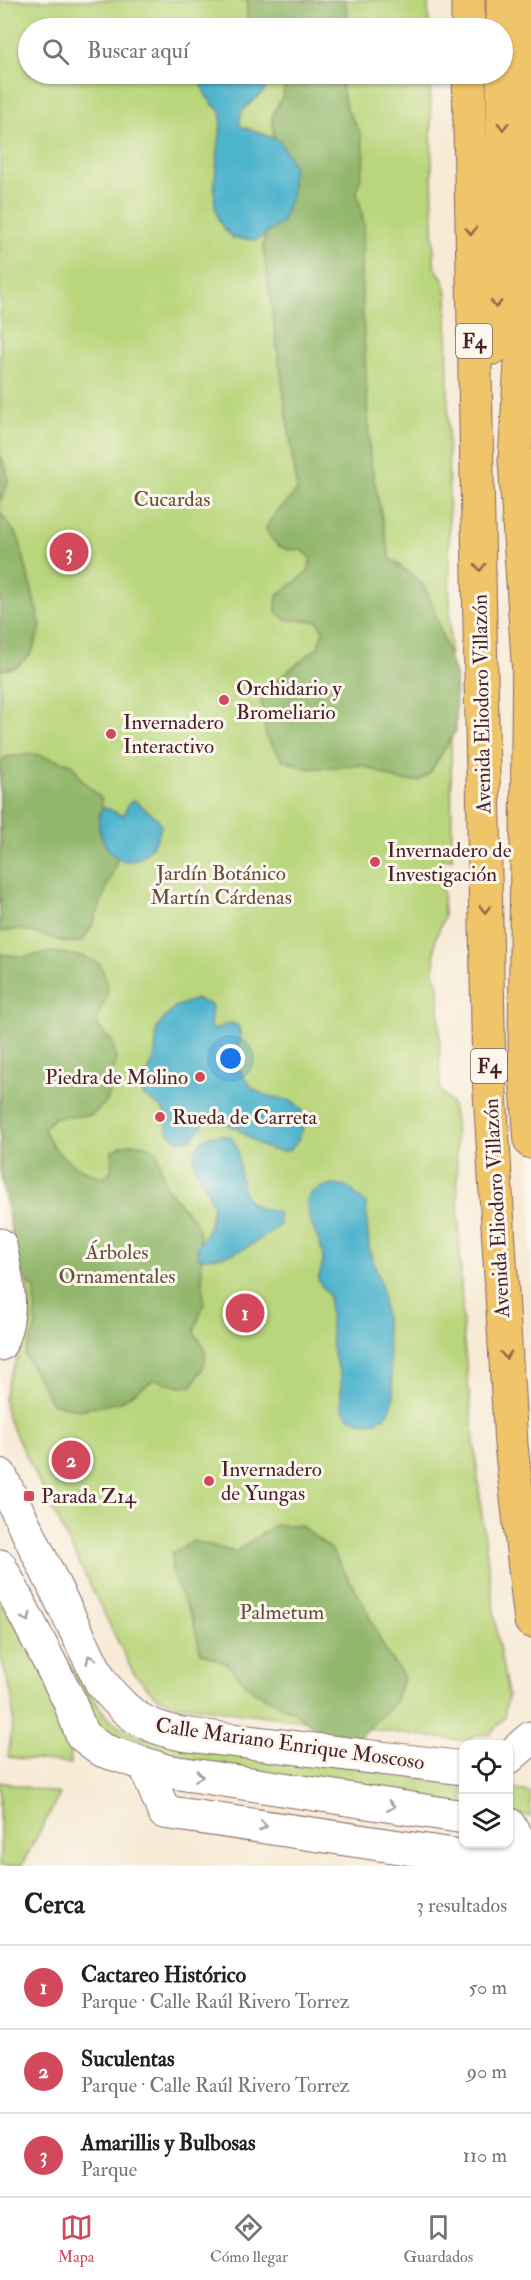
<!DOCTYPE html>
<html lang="es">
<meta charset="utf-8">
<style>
:root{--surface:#fff;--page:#f2f2f2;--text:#202124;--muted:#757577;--line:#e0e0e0;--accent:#d1495b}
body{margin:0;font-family:"IM FELL Double Pica",serif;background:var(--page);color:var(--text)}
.controls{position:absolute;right:18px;bottom:18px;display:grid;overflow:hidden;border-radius:12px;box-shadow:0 2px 4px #0004}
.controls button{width:54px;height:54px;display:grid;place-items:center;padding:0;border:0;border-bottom:2px solid var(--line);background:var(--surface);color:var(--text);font:30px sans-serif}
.you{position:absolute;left:231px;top:1059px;width:21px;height:21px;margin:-15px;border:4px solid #fff;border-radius:50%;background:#1a73e8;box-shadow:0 0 0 9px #1a73e833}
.badge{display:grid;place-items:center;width:39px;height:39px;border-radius:50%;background:var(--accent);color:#fff;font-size:20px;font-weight:700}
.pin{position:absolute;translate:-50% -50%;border:3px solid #fff;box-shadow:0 2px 6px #0006}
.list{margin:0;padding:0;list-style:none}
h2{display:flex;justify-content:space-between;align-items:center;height:78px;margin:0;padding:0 24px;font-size:26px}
h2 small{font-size:20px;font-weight:400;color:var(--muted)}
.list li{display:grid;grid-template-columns:39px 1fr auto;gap:18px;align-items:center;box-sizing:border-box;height:84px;padding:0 24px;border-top:2px solid var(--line)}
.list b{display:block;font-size:22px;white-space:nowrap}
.list p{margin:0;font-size:20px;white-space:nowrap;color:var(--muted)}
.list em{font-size:20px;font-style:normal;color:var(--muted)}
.icon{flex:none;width:33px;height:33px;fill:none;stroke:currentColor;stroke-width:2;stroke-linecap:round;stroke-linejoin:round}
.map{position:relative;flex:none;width:531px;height:1866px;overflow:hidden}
.search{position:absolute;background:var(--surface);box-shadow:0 2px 4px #0004;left:18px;right:18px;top:18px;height:66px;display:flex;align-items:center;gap:15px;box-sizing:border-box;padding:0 21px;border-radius:33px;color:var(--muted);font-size:22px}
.sheet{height:330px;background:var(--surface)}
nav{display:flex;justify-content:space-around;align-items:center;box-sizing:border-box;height:84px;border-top:2px solid var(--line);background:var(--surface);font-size:16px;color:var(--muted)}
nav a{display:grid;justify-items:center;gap:3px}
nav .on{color:var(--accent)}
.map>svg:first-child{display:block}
</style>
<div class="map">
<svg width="531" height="1866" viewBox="0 0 531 1866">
<rect width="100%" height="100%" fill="#fbf7ec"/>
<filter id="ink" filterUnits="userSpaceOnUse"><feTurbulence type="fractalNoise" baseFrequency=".0167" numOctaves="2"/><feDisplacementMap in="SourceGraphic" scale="12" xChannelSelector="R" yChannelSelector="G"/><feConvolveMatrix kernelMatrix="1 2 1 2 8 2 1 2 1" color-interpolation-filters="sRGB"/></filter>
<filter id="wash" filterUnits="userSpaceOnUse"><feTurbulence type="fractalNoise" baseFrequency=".008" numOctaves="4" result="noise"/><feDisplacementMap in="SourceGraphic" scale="24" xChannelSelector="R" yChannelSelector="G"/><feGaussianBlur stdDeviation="1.35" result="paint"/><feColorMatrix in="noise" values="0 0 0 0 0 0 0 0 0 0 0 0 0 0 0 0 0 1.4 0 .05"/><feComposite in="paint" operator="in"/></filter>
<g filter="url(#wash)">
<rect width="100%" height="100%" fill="#f7ead6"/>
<g fill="#b9d67c" stroke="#827a54" stroke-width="1.5">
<polygon points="0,0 428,0 429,28 28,28 28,74 430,74 434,266 444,280 447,294 452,859 441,859 444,917 435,940 434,973 439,987 440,1089 452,1105 455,1121 463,1333 481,1508 498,1642 508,1694 504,1718 489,1735 476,1735 465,1741 171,1704 154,1695 133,1672 7,1417 4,1398 9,1378 30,1327 30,1304 0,1136"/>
<polygon points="0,1584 67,1722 71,1764 8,1757 13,1722 12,1695 0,1655"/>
<polygon points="63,1656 108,1719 138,1737 463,1783 463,1806 199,1763 113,1740 93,1725"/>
<polygon points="0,1782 60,1794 21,1866 0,1866"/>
<polygon points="508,1789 530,1792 531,1817 509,1813"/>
</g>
<g fill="#92b76c" stroke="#6e6b4c" stroke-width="1.5">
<polygon points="247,0 345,0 350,28 253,28 247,17"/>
<path d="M287 74H342L341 81 346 108 360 132 365 157 357 192 364 223 361 273 370 459 390 558 422 583 430 598 455 675 456 730 430 773 419 781H400L362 765 309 769 283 760 266 737 261 701 272 684 318 647 323 631 318 621 286 620 276 612 277 596 308 572 311 558 302 550C282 551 275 547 266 529 273 511 287 505 297 490L263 245 277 177 272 116 283 95Z"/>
<path d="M0 456C11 473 10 484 0 501Z"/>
<polygon points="0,512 19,539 41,627 31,654 16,667 0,670"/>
<polygon points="34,754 72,764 82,780 101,798 104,823 121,850 93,924 82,942 66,942 20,929 0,932 0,762 6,757"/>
<path d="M52 952 85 957 100 964C110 987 110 995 97 1018L100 1029 113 1043 116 1061 107 1101 92 1115 54 1118 44 1128C52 1155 78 1170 104 1178L112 1169V1151C127 1141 141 1142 157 1150L165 1186 194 1220 199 1230 204 1303 194 1332C212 1357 207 1361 192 1386L179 1387 155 1379 120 1402 79 1410 52 1403 25 1355 36 1325 35 1290 19 1271 0 1170V954L24 957Z"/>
<polygon points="275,1525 300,1525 331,1549 362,1601 386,1652 404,1677 395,1702 358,1738 324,1734 294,1712 253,1691 227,1664 201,1653 192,1617 172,1576 172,1553 194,1541 235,1552"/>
</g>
<g fill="#4eb4cd" stroke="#4c6a7c" stroke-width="1.5">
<path d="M202 74H271L272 76C269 81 266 88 262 93 250 105 238 107 240 126L279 140 293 165 291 197 281 223 257 240 233 238C229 233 223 229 221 224 205 198 223 144 221 112 210 102 199 90 202 74Z"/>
<path d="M134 800 157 818 161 826C158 842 140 868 119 859 103 851 92 820 104 807L123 816 129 803Z"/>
<path d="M196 999 212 1005 210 1026 213 1030 230 1023 237 1025C246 1039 232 1054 240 1070 244 1078 250 1086 257 1091 268 1099 282 1096 293 1102 313 1113 302 1138 290 1150 252 1158 245 1116 205 1122L192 1139 178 1141 167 1131C165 1103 164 1110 144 1096L142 1088 155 1056 157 1027 175 1007Z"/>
<path d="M208 1136C213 1136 222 1134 227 1136 248 1142 230 1191 255 1206 261 1210 271 1210 278 1212L280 1225C253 1245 234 1259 199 1258L197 1247C207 1234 216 1215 211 1199 203 1175 179 1158 208 1136Z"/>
<path d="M333 1185 348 1187 366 1204 369 1250 381 1283 394 1398 390 1410 385 1417 375 1421 364 1423 347 1416 341 1406V1377L332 1348 329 1296 318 1280C320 1272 324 1264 323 1256 319 1228 283 1192 333 1185Z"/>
</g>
</g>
<g filter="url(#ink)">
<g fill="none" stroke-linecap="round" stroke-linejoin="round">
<g stroke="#876667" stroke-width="35">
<g id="minor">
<path d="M0 1245C7 1283 15 1308 0 1344"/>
<path d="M0 1475 101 1682C127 1714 140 1725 181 1734L464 1768"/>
<polyline points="0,1566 69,1700 82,1735 102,1750 166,1771 464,1817"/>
<polyline points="508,1758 531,1738"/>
<polyline points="145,1765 164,1812 528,1866"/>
<polyline points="508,1824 531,1857"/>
</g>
</g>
<g stroke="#876667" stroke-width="35">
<g id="highway">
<polyline points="468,0 468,28"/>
<polyline points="469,74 489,1075 511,1445 531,1621"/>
<polyline points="493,348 503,183 503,0"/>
<polyline points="529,639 525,1060 531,1142"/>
<polyline points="528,660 515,459 529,236 531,0"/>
</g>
</g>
<use href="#minor" stroke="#fff" stroke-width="33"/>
<use href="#highway" stroke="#f0c469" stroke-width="33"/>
</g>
<defs><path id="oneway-chevron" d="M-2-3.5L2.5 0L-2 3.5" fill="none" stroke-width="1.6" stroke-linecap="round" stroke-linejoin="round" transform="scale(1.5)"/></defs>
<g stroke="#956947">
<use href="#oneway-chevron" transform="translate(503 126) rotate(91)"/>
<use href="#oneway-chevron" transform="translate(471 231) rotate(88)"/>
<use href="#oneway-chevron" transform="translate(496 304) rotate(94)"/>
<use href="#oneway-chevron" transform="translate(480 567) rotate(89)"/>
<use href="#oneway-chevron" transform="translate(485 909) rotate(89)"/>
<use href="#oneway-chevron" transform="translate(506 1355) rotate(87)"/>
</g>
<g stroke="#ae9aa0">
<use href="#oneway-chevron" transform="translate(27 1618) rotate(63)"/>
<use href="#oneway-chevron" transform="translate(90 1659) rotate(-116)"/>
<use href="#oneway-chevron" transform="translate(199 1776) rotate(9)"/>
<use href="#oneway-chevron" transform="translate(391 1806) rotate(9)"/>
<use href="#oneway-chevron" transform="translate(263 1826) rotate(9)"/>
</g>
</g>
<g fill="#d1495b" stroke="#fbf7ec" stroke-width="2">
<circle cx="224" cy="700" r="6"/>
<circle cx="111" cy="734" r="6"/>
<circle cx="375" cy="862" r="6"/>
<circle cx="200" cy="1077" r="6"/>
<circle cx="160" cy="1117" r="6"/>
<circle cx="209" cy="1481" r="6"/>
<rect x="23" y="1490" width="12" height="12" rx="3"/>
</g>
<g text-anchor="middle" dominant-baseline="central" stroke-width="6" stroke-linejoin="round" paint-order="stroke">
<g fill="#fbf7ec" stroke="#7f6065" stroke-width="1.5">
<rect x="456" y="324" width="36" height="34" rx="4.5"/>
<rect x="471" y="1049" width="36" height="34" rx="4.5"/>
</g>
<g font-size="20" font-weight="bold" fill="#4a1f2b">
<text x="474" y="341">F4</text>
<text x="489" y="1066">F4</text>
</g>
<g font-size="21" fill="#664d3f" stroke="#fbf7ec">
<text x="172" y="499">Cucardas</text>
<text x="221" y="873">Jardín Botánico<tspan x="221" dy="24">Martín Cárdenas</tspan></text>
<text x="117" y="1252">Árboles<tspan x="117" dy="24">Ornamentales</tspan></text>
<text x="282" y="1612">Palmetum</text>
</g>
<g font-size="21" fill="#4a1f2b" stroke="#fbf7ec" text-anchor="start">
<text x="236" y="688">Orchidario y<tspan x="236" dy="24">Bromeliario</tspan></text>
<text x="123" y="722">Invernadero<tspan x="123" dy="24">Interactivo</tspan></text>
<text x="387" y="850">Invernadero de<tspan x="387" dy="24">Investigación</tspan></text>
<text x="188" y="1077" text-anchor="end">Piedra de Molino</text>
<text x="172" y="1117">Rueda de Carreta</text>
<text x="221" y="1469">Invernadero<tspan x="221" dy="24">de Yungas</tspan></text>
<text x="41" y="1496">Parada Z14</text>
</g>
<g font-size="21" fill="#4a1f2b" stroke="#fbf7ec">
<text transform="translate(482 704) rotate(-91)">Avenida Eliodoro Villazón</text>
<text transform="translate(497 1208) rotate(-93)">Avenida Eliodoro Villazón</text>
<text transform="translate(290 1744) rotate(8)">Calle Mariano Enrique Moscoso</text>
</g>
</g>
</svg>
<div class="controls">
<button><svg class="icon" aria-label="locate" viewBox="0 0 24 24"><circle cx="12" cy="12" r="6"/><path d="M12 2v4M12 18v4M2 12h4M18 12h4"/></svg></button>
<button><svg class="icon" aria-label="layers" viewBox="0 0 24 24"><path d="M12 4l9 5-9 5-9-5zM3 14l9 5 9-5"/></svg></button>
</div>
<div class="you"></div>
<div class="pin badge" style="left:245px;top:1313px">1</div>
<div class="pin badge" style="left:71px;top:1460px">2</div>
<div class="pin badge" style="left:69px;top:552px">3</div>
<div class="search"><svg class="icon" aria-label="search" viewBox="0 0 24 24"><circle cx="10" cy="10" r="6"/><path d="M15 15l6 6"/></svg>Buscar aquí</div>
</div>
<section class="sheet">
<h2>Cerca<small>3 resultados</small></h2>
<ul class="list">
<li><span class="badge">1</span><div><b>Cactareo Histórico</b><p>Parque · Calle Raúl Rivero Torrez</p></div><em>50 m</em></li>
<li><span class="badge">2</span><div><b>Suculentas</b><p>Parque · Calle Raúl Rivero Torrez</p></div><em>90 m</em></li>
<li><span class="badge">3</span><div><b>Amarillis y Bulbosas</b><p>Parque</p></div><em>110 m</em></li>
</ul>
</section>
<nav>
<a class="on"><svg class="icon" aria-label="map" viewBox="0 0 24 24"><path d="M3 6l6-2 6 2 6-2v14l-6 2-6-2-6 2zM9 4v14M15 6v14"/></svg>Mapa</a>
<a><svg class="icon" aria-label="directions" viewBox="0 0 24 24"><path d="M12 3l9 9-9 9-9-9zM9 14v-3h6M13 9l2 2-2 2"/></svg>Cómo llegar</a>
<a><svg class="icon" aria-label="saved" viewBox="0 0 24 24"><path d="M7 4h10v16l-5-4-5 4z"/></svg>Guardados</a>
</nav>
